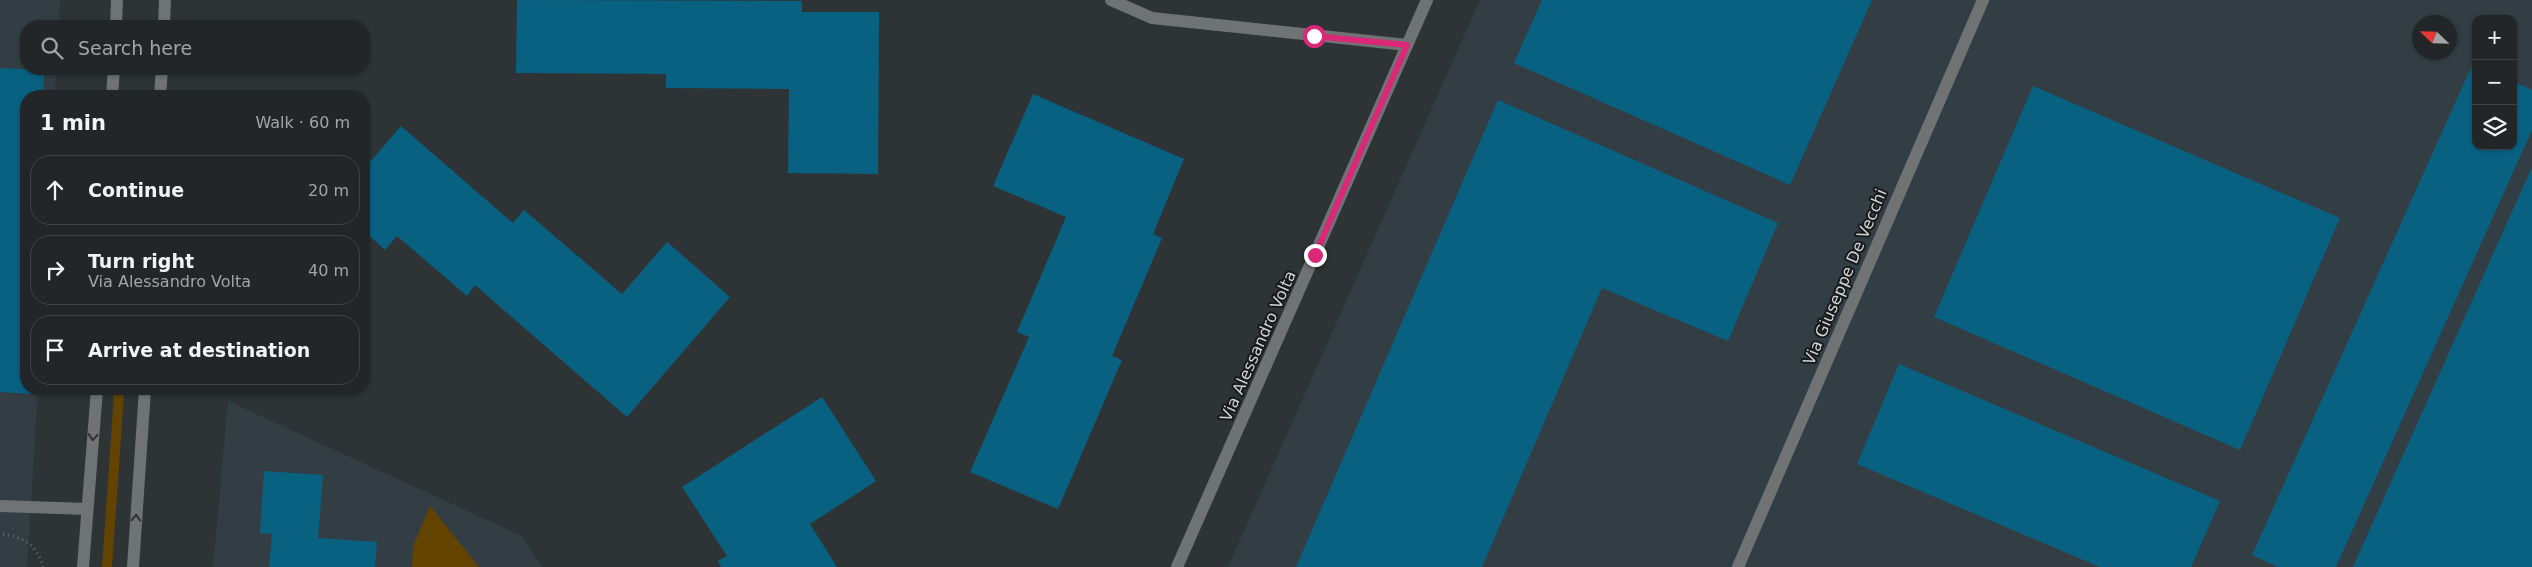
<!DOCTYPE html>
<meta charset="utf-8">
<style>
:root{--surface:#222628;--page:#2a2e30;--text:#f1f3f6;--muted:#a2a5a8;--line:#3f4345}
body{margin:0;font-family:"DejaVu Sans",sans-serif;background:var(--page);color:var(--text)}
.controls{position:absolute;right:15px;top:15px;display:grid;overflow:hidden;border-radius:10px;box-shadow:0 1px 4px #0004}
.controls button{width:45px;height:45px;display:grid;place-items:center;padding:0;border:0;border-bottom:1px solid var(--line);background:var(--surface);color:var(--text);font:25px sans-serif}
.compass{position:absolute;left:2412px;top:15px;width:45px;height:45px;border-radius:50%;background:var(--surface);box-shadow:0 1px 4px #0004;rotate:293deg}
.stop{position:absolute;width:15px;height:15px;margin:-11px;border:4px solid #db2777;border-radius:50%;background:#fff}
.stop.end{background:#db2777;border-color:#fff;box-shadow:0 1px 5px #0008}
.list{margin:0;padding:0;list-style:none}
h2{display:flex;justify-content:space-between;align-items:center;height:65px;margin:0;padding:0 20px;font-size:21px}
h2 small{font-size:16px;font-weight:400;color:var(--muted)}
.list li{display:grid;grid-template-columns:32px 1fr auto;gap:15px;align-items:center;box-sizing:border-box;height:70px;margin:0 10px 10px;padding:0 10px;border:1px solid var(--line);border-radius:20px}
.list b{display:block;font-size:19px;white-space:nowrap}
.list p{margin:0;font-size:16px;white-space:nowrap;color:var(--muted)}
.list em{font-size:16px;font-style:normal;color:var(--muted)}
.icon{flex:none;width:28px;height:28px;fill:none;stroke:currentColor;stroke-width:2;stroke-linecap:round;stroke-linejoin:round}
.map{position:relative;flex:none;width:2532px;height:567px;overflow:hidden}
.search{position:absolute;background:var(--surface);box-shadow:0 1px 4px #0004;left:20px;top:20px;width:350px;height:55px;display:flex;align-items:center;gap:12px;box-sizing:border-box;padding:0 18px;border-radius:20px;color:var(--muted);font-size:19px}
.panel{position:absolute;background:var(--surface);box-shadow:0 1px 4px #0004;left:20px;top:90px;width:350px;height:305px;border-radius:20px}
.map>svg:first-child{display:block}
</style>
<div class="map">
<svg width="2532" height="567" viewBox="0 0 2532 567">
<rect width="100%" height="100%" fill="#2e3335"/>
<g fill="#323e43" fill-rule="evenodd">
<polygon points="0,0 60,0 59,26 26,26 26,69 56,69 55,96 26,96 26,389 38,389 27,567 0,567"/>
<path d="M1480 0H2532V567H1228ZM2476 19H2513V146H2476ZM2420 22H2450V52H2420Z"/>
<polygon points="228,401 522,536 542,567 213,567"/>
</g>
<g fill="#624400">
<polygon points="114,394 124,394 112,567 102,567"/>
<polygon points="430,506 479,567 412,567 413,546"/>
</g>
<g fill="#096182">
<polygon points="517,0 802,1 802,12 879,12 878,174 788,173 789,89 666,88 666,74 516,73"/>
<polygon points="1542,0 1872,0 1790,185 1514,63"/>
<polygon points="2473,63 2476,64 2476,146 2513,146 2513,81 2532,90 2532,130 2336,567 2278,567 2252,555"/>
<polygon points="0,68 44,70 43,96 26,96 26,389 31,389 31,394 0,392"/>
<polygon points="2033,86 2340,218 2240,450 1934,317"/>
<polygon points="1033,94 1184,159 1153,234 1162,238 1112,356 1122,360 1058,509 970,472 1029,337 1017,332 1066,217 993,186"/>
<polygon points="1498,100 1778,223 1728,341 1602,288 1482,567 1296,567"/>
<polygon points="401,126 513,223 524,210 622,294 667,242 730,297 627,417 475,285 467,296 397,236 385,250 364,231 364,169"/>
<polygon points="2532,167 2532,567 2353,567"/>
<polygon points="1899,364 2220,501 2191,567 2100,567 1857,464"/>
<polygon points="822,397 876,481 810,524 837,567 721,567 718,561 727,556 682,487"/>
<polygon points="264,471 323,475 318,538 377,542 375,567 269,567 272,534 260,533"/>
</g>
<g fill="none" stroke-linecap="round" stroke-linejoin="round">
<path stroke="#676b6c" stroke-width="3" stroke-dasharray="1 4" stroke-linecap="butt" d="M3 534C23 537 38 546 43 567"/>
<g stroke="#707374" stroke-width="12">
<polyline points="1111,0 1152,18 1407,45"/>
<polyline points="116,26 117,0"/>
<polyline points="164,26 165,0"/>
<polyline points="112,96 114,69"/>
<polyline points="160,96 162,69"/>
<polyline points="0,506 87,509"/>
<polyline points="83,567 97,389"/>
<polyline points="133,567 145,389"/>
<polyline points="1177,567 1427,0"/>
<polyline points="1738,567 1983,0"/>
</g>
</g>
<defs><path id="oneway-chevron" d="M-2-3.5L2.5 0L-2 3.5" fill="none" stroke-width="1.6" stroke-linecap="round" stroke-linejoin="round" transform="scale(1.25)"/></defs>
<g stroke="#2e3031">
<use href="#oneway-chevron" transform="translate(93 437) rotate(95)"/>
<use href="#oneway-chevron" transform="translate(136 518) rotate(-86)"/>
</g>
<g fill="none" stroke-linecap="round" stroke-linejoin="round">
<polyline stroke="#db2777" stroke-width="6" points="1314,36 1407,45 1315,255"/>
</g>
<g text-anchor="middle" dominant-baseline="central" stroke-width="4" stroke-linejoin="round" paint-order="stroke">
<g font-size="16" fill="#d1d4d5" stroke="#181a1b">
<text transform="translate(1845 277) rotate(-67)">Via Giuseppe De Vecchi</text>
<text transform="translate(1258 346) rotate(-66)">Via Alessandro Volta</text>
</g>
</g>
</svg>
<div class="controls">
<button>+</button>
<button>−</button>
<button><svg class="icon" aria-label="layers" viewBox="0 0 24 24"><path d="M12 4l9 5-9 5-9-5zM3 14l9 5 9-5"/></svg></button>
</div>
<svg class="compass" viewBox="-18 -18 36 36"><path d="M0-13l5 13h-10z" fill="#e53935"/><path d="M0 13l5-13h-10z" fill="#a2a5a8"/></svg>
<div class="stop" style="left:1314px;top:36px"></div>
<div class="stop end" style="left:1315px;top:255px"></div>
<div class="search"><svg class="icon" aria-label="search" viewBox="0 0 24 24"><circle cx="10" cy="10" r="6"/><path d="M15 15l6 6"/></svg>Search here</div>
<section class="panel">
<h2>1 min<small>Walk · 60 m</small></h2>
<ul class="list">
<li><svg class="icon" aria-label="ahead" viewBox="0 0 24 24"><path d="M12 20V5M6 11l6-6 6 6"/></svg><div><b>Continue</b></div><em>20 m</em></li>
<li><svg class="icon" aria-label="right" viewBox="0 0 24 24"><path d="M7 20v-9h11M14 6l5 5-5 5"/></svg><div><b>Turn right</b><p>Via Alessandro Volta</p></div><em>40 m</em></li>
<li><svg class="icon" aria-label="arrive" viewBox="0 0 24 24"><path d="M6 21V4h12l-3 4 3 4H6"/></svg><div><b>Arrive at destination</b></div></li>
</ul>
</section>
</div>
